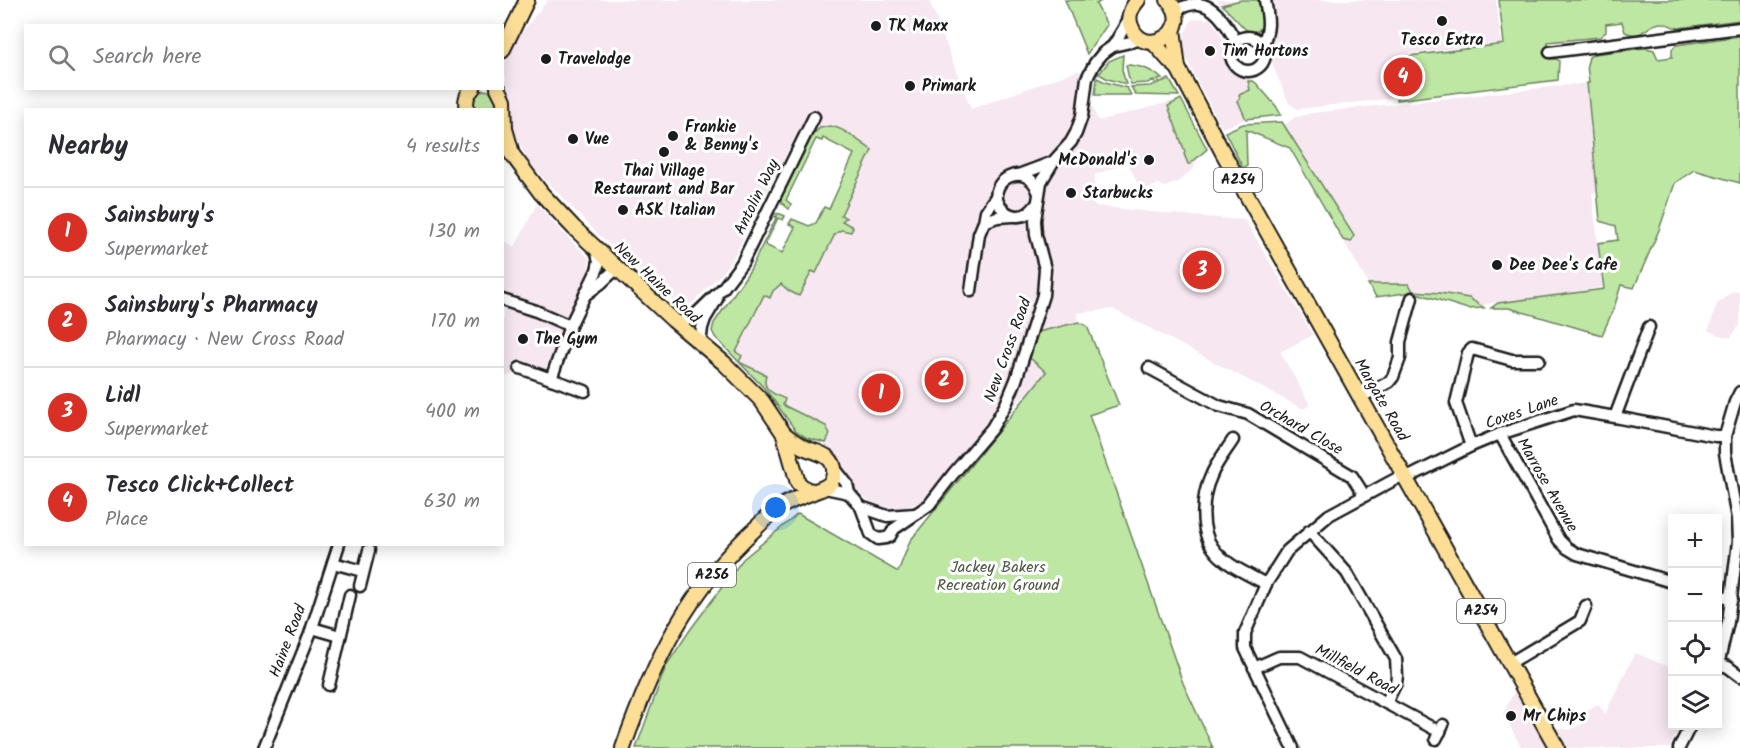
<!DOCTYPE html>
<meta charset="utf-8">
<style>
:root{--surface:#fff;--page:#f2f2f3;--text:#2b2b33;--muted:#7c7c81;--line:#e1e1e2;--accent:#d93025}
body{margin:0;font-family:Kalam,sans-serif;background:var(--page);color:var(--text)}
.controls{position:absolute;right:18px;bottom:18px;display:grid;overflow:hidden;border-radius:0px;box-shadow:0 3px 15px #0003}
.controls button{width:54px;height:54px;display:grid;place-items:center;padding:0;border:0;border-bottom:2px solid var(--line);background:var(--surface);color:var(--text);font:30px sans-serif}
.you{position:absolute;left:776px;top:508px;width:21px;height:21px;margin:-15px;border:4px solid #fff;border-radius:50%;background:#1a73e8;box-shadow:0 0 0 9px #1a73e833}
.badge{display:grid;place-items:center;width:39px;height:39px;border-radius:50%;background:var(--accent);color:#fff;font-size:20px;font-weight:700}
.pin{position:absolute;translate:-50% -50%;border:3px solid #fff;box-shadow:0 2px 6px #0006}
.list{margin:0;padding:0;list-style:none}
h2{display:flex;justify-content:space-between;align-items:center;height:78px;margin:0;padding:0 24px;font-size:26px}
h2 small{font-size:20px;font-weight:400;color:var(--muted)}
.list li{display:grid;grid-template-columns:39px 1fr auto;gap:18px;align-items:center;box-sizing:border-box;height:90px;padding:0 24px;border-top:2px solid var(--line)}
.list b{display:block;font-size:22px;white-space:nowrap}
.list p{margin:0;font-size:20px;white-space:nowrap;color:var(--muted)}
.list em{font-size:20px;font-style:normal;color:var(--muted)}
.icon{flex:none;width:33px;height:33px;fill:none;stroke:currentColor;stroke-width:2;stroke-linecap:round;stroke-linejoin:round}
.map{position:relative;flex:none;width:1740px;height:748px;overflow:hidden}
.search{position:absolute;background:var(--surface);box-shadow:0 3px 15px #0003;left:24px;top:24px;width:480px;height:66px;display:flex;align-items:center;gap:15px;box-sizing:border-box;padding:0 21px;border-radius:0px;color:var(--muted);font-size:22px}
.panel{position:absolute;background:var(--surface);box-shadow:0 3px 15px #0003;left:24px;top:108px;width:480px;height:438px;border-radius:0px}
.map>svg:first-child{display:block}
</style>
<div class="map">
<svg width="1740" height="748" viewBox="0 0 1740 748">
<rect width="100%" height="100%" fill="#fff"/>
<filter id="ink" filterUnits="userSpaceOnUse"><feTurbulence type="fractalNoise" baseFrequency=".0167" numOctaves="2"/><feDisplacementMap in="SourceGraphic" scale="12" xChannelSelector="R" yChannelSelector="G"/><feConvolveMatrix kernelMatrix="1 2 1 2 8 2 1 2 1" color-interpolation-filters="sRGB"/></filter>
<g filter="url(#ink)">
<g fill="#f6e7f1">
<polygon points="548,0 929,0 971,109 1079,70 1098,121 1181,99 1208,149 1194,163 1195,167 1179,181 1165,187 1159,184 1142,190 1139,187 1128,162 1095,175 1094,206 1190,216 1245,220 1313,335 1280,352 1310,405 1303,409 1113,309 1077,313 1079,322 1038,332 1047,372 920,502 900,509 876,508 854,487 832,455 823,449 830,434 826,426 782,405 785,399 769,392 765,385 764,378 739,362 735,352 764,295 773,291 781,284 789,291 812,271 815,273 835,234 841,230 850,232 841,221 841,215 872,150 855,140 840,128 835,127 825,127 809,138 797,133 733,258 721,274 691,304 686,306 671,300 599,235 529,163 511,125 504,64 517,38"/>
<polygon points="1217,0 1496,0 1501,43 1398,55 1398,58 1393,58 1408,59 1412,92 1396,94 1387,99 1297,109 1289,103 1273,66 1271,50 1249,33"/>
<polygon points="1209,17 1219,31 1224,42 1226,60 1229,67 1234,72 1251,79 1256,83 1253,81 1250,90 1238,101 1246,119 1222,128 1191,69 1185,54 1183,43 1185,32 1192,20 1201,18 1207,20"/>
<polygon points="1587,83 1597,192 1592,193 1603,287 1573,292 1573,294 1485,304 1484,308 1468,309 1413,292 1376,297 1290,148 1285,125 1294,118 1312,113"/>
<polygon points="537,204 559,229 589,258 588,270 540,382 516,373 503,378 503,240 515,247"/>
<polygon points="1733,291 1740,293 1740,325 1730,338 1708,331 1717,304"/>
<polygon points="1635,653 1672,668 1672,726 1680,726 1669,748 1522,748 1503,714 1515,690 1539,732 1557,728 1570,730 1586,722 1581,713 1598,704 1605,714"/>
</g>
<g fill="#bee7a3" stroke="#6d8260" stroke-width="1.5">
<polygon points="1065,0 1103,0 1096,4 1107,25 1087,54"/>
<path d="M1241 0H1262C1262 13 1268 34 1249 33L1222 5Z"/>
<path d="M1499 0H1740V20L1679 28C1671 28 1668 22 1660 23 1646 25 1642 40 1625 32L1622 22 1606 24V32L1600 37 1548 42 1549 59H1556L1559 61 1558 80 1397 100 1396 94 1412 92 1415 86 1420 84V81L1413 80 1408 59 1393 61V58L1504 44Z"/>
<polygon points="1740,36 1740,183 1694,170 1675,183 1659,230 1634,288 1621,285 1614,308 1602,335 1509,308 1491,308 1498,303 1604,289 1598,243 1618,240 1616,226 1600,221 1587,83 1589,83 1587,65 1589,57 1594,54 1645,48 1654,50 1658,59 1672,57 1672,49 1676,45"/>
<polygon points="1123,55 1122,70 1126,84 1108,79 1099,74 1109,61"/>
<path d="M1126 65C1140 65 1151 69 1162 79L1147 83 1130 84Z"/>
<polygon points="1097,78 1105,82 1127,88 1131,95 1095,95"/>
<polygon points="1169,79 1179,96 1136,95 1131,87 1150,86"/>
<polygon points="1248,81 1253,81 1256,83 1276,106 1281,115 1246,119 1238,101 1240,99 1239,95 1250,90"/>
<path d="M483 90C494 90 500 99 496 109L473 110 472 98 478 92Z"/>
<polygon points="1181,99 1207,149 1190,164 1188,164 1184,154 1185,152 1168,106"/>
<polygon points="1282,122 1354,236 1351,242 1343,240 1290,148 1246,130 1247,166 1243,168 1225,132 1243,124"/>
<path d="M830 126C845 128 859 142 872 150L841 215 846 218 842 221 853 227 851 232 841 230 835 234 816 273 812 271 799 296 789 291 781 284 773 291 770 298 764 295 736 352 742 356 739 362 766 375C761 390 774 394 785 399L783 405 826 426 830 434 826 443 807 438 796 431 766 390 715 337 712 331 714 323 750 270 777 216 773 217 770 220 768 219C773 213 777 212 785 216L783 220 778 218 765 245 782 253 795 227 789 224 792 219 809 226 816 223 824 207 829 209 854 154 823 138 822 141 816 139 786 200 791 204 789 209 782 203 780 197 809 138 820 128Z"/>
<polygon points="1368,284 1409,284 1413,291 1440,293 1469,298 1484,308 1468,309 1413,292 1376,297"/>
<polygon points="1079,322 1087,326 1119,405 1089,415 1183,683 1213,748 636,748 666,666 690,630 743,559 798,514 898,572 910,541 1046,372 1030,358 1038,332"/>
</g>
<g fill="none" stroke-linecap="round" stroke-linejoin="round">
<g stroke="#1c1c1c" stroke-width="15">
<g id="minor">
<path d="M1175 10C1183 7 1191 3 1199 4 1216 6 1229 28 1236 42"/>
<circle cx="1248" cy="54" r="17"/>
<path d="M1262 45C1271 28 1268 18 1265 0"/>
<polyline points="1113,46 1124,28 1129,16"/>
<polyline points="1550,52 1740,28"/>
<polyline points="1021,174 1053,162"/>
<path d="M1036 205C1031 212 1025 217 1016 216 1009 215 1004 212 1000 206 984 182 1026 158 1038 191"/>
<polyline points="984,222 997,217 1013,216"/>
<polyline points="971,291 979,234 984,222 986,211 997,195"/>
<polyline points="585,295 600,284 617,268"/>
<polyline points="502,300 536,311 570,326"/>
<polyline points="673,320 682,322 693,317 723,288 742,263 814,117"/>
<polyline points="700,344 702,328 705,319 717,299"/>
<polyline points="520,368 585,391"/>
<polyline points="1149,368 1219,406 1248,414 1352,476 1364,495"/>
<polyline points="551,379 570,326 597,270 599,261 596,249"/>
<polyline points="1361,397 1389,382 1393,377 1400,358 1400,342 1412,298"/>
<polyline points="1615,417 1649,327"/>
<polyline points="1500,434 1559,540 1567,548 1577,554 1672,582"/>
<path d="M1233 440C1226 451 1216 463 1211 476 1202 495 1199 530 1213 548 1225 565 1248 574 1266 584"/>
<polyline points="1471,446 1456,403 1468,353 1472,349 1512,360 1539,360"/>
<polyline points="833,466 847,484 849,493 861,507 871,534 878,539 886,538 890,536 894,529 929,505 953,474 992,428 1006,404 1016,380 1043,295 1045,269 1036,235 1035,220 1041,182 1053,162 1071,142 1076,133 1082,116 1087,78 1095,63 1103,53 1113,46 1143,39"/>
<polyline points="1407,478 1471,446 1500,434 1574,410 1615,417 1715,436 1725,436"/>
<polyline points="825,488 849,493"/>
<polyline points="861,507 887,516 915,514"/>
<polyline points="1309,531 1347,573 1396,659 1397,676 1396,683 1386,703"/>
<polyline points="333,563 363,571"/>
<polyline points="360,586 369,550"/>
<polyline points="1718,595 1732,599"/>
<polyline points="312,628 340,636"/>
<polyline points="1510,663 1580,621 1586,606"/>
<polyline points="1718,664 1728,667 1740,676"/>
<polyline points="1718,665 1728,622 1738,542 1737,518 1725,453 1725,436 1735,402 1740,392"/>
<polyline points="1254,668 1279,657 1300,657 1440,732"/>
<polyline points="329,685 350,595"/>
<polyline points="1436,739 1443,725"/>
<polyline points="264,748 310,634 339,544"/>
<polyline points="1293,748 1245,648 1245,633 1266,584 1287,551 1329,515 1405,474"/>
<polyline points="1679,748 1690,726"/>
</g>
</g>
<g stroke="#1c1c1c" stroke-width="18">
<g id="major">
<path d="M1138 0C1131 8 1127 16 1131 26 1144 62 1197 29 1168 0"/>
<polyline points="1173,29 1178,68 1222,151 1557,748"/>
<polyline points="1153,42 1169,60 1178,68"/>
<polyline points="502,51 527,0"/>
<polyline points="498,88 504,100 505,129 511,150"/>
<path d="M467 110C465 101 466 95 473 88"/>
<polyline points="502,141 541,193 574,228 673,320 724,363 762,401 784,434 798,483 807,490 813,491"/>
<path d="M623 748C654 660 687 591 757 527 763 521 770 514 777 509 787 502 800 497 811 493 821 488 832 488 834 474 836 454 816 453 803 447 796 443 790 439 784 434"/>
</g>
</g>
<use href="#minor" stroke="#fff" stroke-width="10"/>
<use href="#major" stroke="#fcde96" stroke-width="14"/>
</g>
</g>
<g fill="#1c1c1c" stroke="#fff" stroke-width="2">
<circle cx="1442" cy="21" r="6"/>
<circle cx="876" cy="26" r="6"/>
<circle cx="1210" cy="51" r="6"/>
<circle cx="546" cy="59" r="6"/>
<circle cx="910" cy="86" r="6"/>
<circle cx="673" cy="136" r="6"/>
<circle cx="573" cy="139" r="6"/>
<circle cx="664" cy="152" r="6"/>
<circle cx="1149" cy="160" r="6"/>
<circle cx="1071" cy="193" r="6"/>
<circle cx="623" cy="210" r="6"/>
<circle cx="1497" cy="265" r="6"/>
<circle cx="523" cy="339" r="6"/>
<circle cx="1511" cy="716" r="6"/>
</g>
<g text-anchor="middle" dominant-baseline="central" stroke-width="6" stroke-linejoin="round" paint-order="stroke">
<g fill="#fff" stroke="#606060" stroke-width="1.5">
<rect x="1214" y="168" width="48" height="24" rx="4.5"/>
<rect x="688" y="563" width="48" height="24" rx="4.5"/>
<rect x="1457" y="599" width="48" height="24" rx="4.5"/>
</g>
<g font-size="15" font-weight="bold" fill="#1c1c1c">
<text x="1238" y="180">A254</text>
<text x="712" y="575">A256</text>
<text x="1481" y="611">A254</text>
</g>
<g font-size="16" font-weight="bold" fill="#1c1c1c" stroke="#fff" text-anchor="start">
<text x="888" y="26">TK Maxx</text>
<text x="1442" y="40" text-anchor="middle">Tesco Extra</text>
<text x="1222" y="51">Tim Hortons</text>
<text x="558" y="59">Travelodge</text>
<text x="922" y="86">Primark</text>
<text x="685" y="127">Frankie<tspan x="685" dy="18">&amp; Benny's</tspan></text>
<text x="585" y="139">Vue</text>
<text x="1137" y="160" text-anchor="end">McDonald's</text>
<text x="664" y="171" text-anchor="middle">Thai Village<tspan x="664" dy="18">Restaurant and Bar</tspan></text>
<text x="1083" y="193">Starbucks</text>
<text x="635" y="210">ASK Italian</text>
<text x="1509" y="265">Dee Dee's Cafe</text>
<text x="535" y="339">The Gym</text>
<text x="1523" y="716">Mr Chips</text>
</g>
<g font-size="16" fill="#1c1c1c" stroke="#fff">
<text transform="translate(757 197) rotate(-64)">Antolin Way</text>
<text transform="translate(657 283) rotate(43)">New Haine Road</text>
<text transform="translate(1008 350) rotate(-70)">New Cross Road</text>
<text transform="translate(1381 400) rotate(60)">Margate Road</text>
<text transform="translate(1522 412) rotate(-19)">Coxes Lane</text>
<text transform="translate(1301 428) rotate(30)">Orchard Close</text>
<text transform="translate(1547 485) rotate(60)">Marrose Avenue</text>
<text transform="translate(288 641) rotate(-69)">Haine Road</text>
<text transform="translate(1356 670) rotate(28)">Millfield Road</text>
</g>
<g font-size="16" fill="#4d5944" stroke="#fff">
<text x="998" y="567">Jackey Bakers<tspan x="998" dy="18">Recreation Ground</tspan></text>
</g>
</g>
</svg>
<div class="controls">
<button>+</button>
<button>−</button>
<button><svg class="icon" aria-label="locate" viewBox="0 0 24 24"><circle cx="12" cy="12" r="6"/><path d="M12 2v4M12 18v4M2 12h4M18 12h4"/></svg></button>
<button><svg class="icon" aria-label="layers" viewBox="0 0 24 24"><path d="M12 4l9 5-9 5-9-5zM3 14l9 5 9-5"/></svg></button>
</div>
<div class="you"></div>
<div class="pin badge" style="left:881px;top:393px">1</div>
<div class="pin badge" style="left:944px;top:380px">2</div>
<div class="pin badge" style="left:1202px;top:270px">3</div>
<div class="pin badge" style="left:1403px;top:77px">4</div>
<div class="search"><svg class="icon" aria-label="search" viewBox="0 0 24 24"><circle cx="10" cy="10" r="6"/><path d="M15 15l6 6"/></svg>Search here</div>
<section class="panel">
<h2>Nearby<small>4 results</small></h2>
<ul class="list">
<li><span class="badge">1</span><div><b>Sainsbury's</b><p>Supermarket</p></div><em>130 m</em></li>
<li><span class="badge">2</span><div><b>Sainsbury's Pharmacy</b><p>Pharmacy · New Cross Road</p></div><em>170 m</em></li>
<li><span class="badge">3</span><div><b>Lidl</b><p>Supermarket</p></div><em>400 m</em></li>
<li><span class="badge">4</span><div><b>Tesco Click+Collect</b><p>Place</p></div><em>630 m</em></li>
</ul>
</section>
</div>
